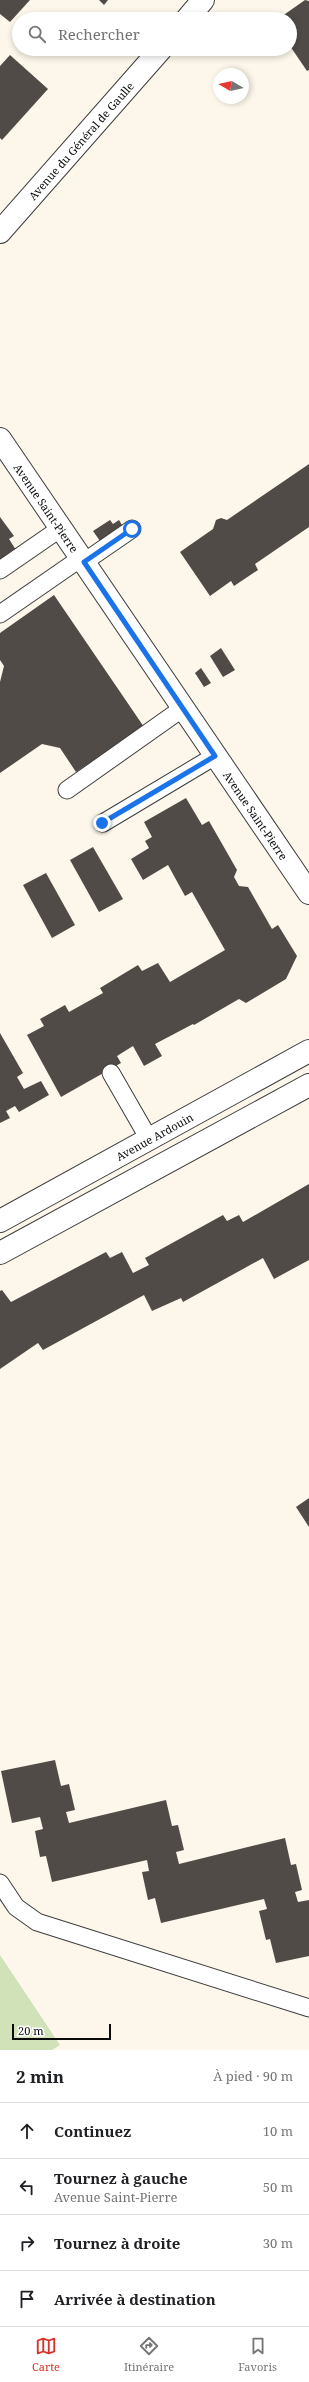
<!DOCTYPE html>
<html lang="fr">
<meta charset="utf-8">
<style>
:root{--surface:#fff;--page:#f6f6f6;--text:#202124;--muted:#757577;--line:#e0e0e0;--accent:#d93025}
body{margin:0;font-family:"Noto Serif",serif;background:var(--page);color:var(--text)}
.compass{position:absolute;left:213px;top:68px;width:36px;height:36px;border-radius:50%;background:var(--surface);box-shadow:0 2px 6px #0003;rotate:279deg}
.scale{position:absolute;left:12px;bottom:10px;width:99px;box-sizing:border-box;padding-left:4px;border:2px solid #0a0a0a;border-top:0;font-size:11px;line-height:14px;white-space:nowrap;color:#0a0a0a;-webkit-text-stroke:3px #fff;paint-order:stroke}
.stop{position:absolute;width:12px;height:12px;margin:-9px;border:3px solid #1a73e8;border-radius:50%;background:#fff}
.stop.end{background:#1a73e8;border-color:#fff;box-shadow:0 1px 4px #0008}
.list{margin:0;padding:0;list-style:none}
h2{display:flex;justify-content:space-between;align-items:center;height:52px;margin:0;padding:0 16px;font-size:17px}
h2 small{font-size:13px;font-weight:400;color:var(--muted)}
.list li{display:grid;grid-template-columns:26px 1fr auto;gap:12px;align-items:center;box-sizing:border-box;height:56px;padding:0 16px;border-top:1px solid var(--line)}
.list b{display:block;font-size:15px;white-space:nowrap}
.list p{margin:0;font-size:13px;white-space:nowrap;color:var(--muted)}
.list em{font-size:13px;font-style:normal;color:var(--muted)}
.icon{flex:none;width:22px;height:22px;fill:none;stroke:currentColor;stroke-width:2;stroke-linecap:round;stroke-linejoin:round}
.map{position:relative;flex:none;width:309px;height:2050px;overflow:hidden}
.search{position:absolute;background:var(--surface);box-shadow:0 2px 6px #0003;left:12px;right:12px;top:12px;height:44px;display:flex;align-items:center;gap:10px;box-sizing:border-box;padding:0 14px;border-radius:22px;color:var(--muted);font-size:15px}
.sheet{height:276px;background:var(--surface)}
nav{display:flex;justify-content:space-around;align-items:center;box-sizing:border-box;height:56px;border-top:1px solid var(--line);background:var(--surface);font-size:11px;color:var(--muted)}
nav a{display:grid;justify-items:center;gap:2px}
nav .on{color:var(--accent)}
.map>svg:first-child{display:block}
</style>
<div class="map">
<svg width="309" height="2050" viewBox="0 0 309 2050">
<rect width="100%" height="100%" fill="#fcf7ea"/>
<polygon fill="#d1e2b9" points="0,1955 60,2045 52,2050 0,2050"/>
<g fill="#514b48">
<polygon points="0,0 30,0 10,22 0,14"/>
<polygon points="99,0 108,0 104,5"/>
<polygon points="305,0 309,1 309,70 307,71 290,46 290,19 278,19"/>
<polygon points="10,55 48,89 2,140 0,138 0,66"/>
<polygon points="309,464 309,527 255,564 258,570 234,586 231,581 210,596 180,552 213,529 216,520 221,518 227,520"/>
<polygon points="0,517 14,536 9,539 16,550 0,561"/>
<polygon points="110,520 113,524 119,520 122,525 100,541 93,531"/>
<polygon points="54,595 144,727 76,772 60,748 42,744 0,773 0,682 4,666 0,660 0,633"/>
<polygon points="221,648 235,670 223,677 210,656"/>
<polygon points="201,668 211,683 204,687 195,673"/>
<polygon points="186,798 202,825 209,821 237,870 234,877 239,886 248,887 272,929 278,925 297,956 286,979 246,1003 239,999 194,1025 193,1024 155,1044 162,1056 144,1066 133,1046 117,1056 121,1063 61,1097 27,1035 44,1026 40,1019 65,1005 69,1012 103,993 100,988 138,965 142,971 158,963 170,982 225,950 192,892 185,896 168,865 143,880 131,859 149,848 145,841 152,837 144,822"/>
<polygon points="93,847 123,899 99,912 70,860"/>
<polygon points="46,873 75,925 52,938 23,885"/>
<polygon points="0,1033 23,1073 17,1077 24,1089 41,1081 49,1095 19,1112 15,1106 6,1111 10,1118 0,1123"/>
<polygon points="309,1184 309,1260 274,1279 263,1258 183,1302 181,1298 152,1311 144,1295 43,1350 38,1343 0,1369 0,1291 2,1290 11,1302 106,1252 110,1258 122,1252 133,1273 149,1265 145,1258 223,1215 227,1221 239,1215 243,1222"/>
<polygon points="309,1498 309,1527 296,1507"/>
<polygon points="55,1760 61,1786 69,1784 75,1810 66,1812 69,1823 166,1800 172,1826 178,1825 184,1850 176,1852 179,1864 285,1838 291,1865 296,1864 302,1890 295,1892 298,1902 309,1900 309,1956 276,1963 270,1939 266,1940 259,1911 267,1909 264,1899 161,1923 155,1898 148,1900 142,1872 149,1871 147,1860 52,1882 46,1856 40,1857 35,1831 43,1829 40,1817 12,1823 1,1771"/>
</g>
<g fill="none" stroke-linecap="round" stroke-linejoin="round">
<g stroke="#3d3d3d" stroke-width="19">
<g id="service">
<polyline points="84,562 132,529"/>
<polyline points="0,570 61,528"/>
<polyline points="0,614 81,558"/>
<polyline points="67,790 183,708"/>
<polyline points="103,823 215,756"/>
<polyline points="111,1073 149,1139"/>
<polyline points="0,1883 16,1907 37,1922 309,2008"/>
</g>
</g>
<g stroke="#3d3d3d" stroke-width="24">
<g id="minor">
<polyline points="187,19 203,0"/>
<path id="s1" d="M0 232 161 49"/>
<path id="s2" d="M0 439 309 893"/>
</g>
</g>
<g stroke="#3d3d3d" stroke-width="24">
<g id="tertiary">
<path id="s3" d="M0 1221 309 1051"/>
<polyline points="0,1253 309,1085"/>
</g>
</g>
<use href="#service" stroke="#fff" stroke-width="17"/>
<use href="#minor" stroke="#fff" stroke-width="22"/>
<use href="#tertiary" stroke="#fff" stroke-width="22"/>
</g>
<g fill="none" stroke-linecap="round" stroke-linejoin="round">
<polyline stroke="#1a73e8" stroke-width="5" points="102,823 215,756 84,562 132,529"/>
</g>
<g text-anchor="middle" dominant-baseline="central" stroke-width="4" stroke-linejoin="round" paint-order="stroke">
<g font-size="11" fill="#0a0a0a" stroke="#fff">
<text stroke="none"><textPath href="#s1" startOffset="122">Avenue du Général de Gaulle</textPath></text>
<text stroke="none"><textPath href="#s2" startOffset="83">Avenue Saint-Pierre</textPath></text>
<text stroke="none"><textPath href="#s2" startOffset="455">Avenue Saint-Pierre</textPath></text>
<text stroke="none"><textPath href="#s3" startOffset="176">Avenue Ardouin</textPath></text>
</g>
</g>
</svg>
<svg class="compass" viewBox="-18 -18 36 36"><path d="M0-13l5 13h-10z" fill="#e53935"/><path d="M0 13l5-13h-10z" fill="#757577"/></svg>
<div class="scale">20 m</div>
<div class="stop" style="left:132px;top:529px"></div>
<div class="stop end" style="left:102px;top:823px"></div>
<div class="search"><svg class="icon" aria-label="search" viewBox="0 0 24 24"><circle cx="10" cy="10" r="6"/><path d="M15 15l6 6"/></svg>Rechercher</div>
</div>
<section class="sheet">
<h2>2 min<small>À pied · 90 m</small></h2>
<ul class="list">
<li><svg class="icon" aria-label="ahead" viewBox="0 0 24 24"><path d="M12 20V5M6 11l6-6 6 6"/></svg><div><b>Continuez</b></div><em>10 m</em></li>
<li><svg class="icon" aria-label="left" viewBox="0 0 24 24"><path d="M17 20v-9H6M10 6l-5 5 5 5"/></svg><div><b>Tournez à gauche</b><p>Avenue Saint-Pierre</p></div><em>50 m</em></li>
<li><svg class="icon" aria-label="right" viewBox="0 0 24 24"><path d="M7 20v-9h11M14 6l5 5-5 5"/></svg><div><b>Tournez à droite</b></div><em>30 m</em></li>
<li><svg class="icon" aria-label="arrive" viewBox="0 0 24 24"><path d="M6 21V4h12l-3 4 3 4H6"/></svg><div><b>Arrivée à destination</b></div></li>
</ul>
</section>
<nav>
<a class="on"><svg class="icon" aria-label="map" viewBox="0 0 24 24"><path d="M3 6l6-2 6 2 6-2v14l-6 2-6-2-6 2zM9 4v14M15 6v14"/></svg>Carte</a>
<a><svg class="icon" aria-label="directions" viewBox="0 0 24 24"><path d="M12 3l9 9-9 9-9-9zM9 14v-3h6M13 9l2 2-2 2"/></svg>Itinéraire</a>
<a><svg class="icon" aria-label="saved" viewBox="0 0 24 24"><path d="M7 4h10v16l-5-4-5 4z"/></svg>Favoris</a>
</nav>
